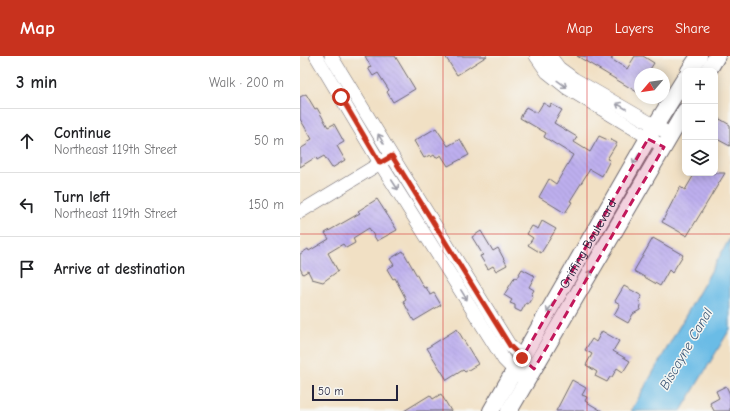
<!DOCTYPE html>
<meta charset="utf-8">
<style>
:root{--surface:#fff;--page:#f2f2f2;--text:#202124;--muted:#757577;--line:#e0e0e0;--accent:#c8321e}
body{margin:0;font-family:"Comic Neue",sans-serif;background:var(--page);color:var(--text)}
.controls{position:absolute;right:12px;top:12px;display:grid;overflow:hidden;border-radius:8px;box-shadow:0 2px 10px #0003}
.controls button{width:36px;height:36px;display:grid;place-items:center;padding:0;border:0;border-bottom:1px solid var(--line);background:var(--surface);color:var(--text);font:20px sans-serif}
.compass{position:absolute;left:334px;top:12px;width:36px;height:36px;border-radius:50%;background:var(--surface);box-shadow:0 2px 10px #0003;rotate:241deg}
.scale{position:absolute;left:12px;bottom:10px;width:86px;box-sizing:border-box;padding-left:4px;border:2px solid #22223b;border-top:0;font-size:11px;line-height:14px;white-space:nowrap;color:#22223b;-webkit-text-stroke:3px #f6f6f2;paint-order:stroke}
.stop{position:absolute;width:12px;height:12px;margin:-9px;border:3px solid #c8321e;border-radius:50%;background:#fff}
.stop.end{background:#c8321e;border-color:#fff;box-shadow:0 1px 4px #0008}
.list{margin:0;padding:0;list-style:none}
h2{display:flex;justify-content:space-between;align-items:center;height:52px;margin:0;padding:0 16px;font-size:17px}
h2 small{font-size:13px;font-weight:400;color:var(--muted)}
.list li{display:grid;grid-template-columns:26px 1fr auto;gap:12px;align-items:center;box-sizing:border-box;height:64px;padding:0 16px;border-top:1px solid var(--line)}
.list b{display:block;font-size:15px;white-space:nowrap}
.list p{margin:0;font-size:13px;white-space:nowrap;color:var(--muted)}
.list em{font-size:13px;font-style:normal;color:var(--muted)}
.icon{flex:none;width:22px;height:22px;fill:none;stroke:currentColor;stroke-width:2;stroke-linecap:round;stroke-linejoin:round}
.map{position:relative;flex:none;width:430px;height:355px;overflow:hidden}
header{display:flex;align-items:center;gap:24px;box-sizing:border-box;height:56px;padding:0 20px;background:var(--accent);color:#fff}
header strong{font-size:19px}
nav{display:flex;gap:22px;margin-inline-start:auto;font-size:14px}
main{display:flex}
aside{flex:1;background:var(--surface)}
.map>svg:first-child{display:block}
</style>
<header>
<strong>Map</strong>
<nav><a>Map</a><a>Layers</a><a>Share</a></nav>
</header>
<main>
<aside>
<h2>3 min<small>Walk · 200 m</small></h2>
<ul class="list">
<li><svg class="icon" aria-label="ahead" viewBox="0 0 24 24"><path d="M12 20V5M6 11l6-6 6 6"/></svg><div><b>Continue</b><p>Northeast 119th Street</p></div><em>50 m</em></li>
<li><svg class="icon" aria-label="left" viewBox="0 0 24 24"><path d="M17 20v-9H6M10 6l-5 5 5 5"/></svg><div><b>Turn left</b><p>Northeast 119th Street</p></div><em>150 m</em></li>
<li><svg class="icon" aria-label="arrive" viewBox="0 0 24 24"><path d="M6 21V4h12l-3 4 3 4H6"/></svg><div><b>Arrive at destination</b></div></li>
</ul>
</aside>
<div class="map">
<svg width="430" height="355" viewBox="0 0 430 355">
<defs>
<pattern id="building-back-hatch" width="6" height="6" patternUnits="userSpaceOnUse"><rect width="6" height="6" fill="#bdafee"/><path d="M-1 5l2 2M0 0l6 6M5-1l2 2" fill="none" stroke="#a296cd"/></pattern>
</defs>
<rect width="100%" height="100%" fill="#f6f6f2"/>
<filter id="ink" filterUnits="userSpaceOnUse"><feTurbulence type="fractalNoise" baseFrequency=".025" numOctaves="2"/><feDisplacementMap in="SourceGraphic" scale="8" xChannelSelector="R" yChannelSelector="G"/><feConvolveMatrix kernelMatrix="1 2 1 2 8 2 1 2 1" color-interpolation-filters="sRGB"/></filter>
<filter id="wash" filterUnits="userSpaceOnUse"><feTurbulence type="fractalNoise" baseFrequency=".012" numOctaves="4" result="noise"/><feDisplacementMap in="SourceGraphic" scale="16" xChannelSelector="R" yChannelSelector="G"/><feGaussianBlur stdDeviation="0.9" result="paint"/><feColorMatrix in="noise" values="0 0 0 0 0 0 0 0 0 0 0 0 0 0 0 0 0 1.4 0 .05"/><feComposite in="paint" operator="in"/></filter>
<g filter="url(#wash)">
<rect width="100%" height="100%" fill="#f1e0c4"/>
<polygon fill="#6bbce6" stroke="#466f90" points="430,182 430,273 381,355 331,355"/>
<g id="blocks">
<g fill="url(#building-back-hatch)">
<polygon points="65,0 95,0 115,33 93,46 87,36 89,34 78,17 73,20 68,12 71,11"/>
<polygon points="145,0 187,0 157,19"/>
<polygon points="277,0 313,0 311,3 327,13 335,0 343,0 354,7 347,18 340,18 340,30 337,36"/>
<polygon points="6,38 15,53 17,52 28,71 34,68 44,86 37,90 45,104 32,112 24,100 17,104 16,101 0,111 0,93 8,88 7,86 12,83 0,63 0,41"/>
<polygon points="243,47 250,51 251,48 262,54 254,67 277,81 274,86 290,96 299,80 308,84 309,83 317,87 307,103 310,104 302,120 290,113 270,145 272,146 265,157 239,141 249,123 256,128 273,99 244,81 246,77 220,62 226,51 237,57"/>
<polygon points="420,63 430,69 430,90 415,82 415,71"/>
<polygon points="136,72 148,90 160,83 169,99 148,110 141,99 136,102 134,99 131,101 130,99 124,102 114,85"/>
<polygon points="395,117 425,117 387,180 362,166 380,131 385,134"/>
<polygon points="77,143 97,174 77,185 69,172 53,182 55,187 46,192 43,188 28,197 38,215 23,226 12,223 8,215 3,218 0,212 0,198 8,193 9,195 29,183 25,177 60,157 58,155"/>
<polygon points="242,165 256,173 241,197 228,189 233,182 227,178 232,170 238,173"/>
<polygon points="181,175 193,195 198,192 207,209 196,215 193,210 188,213 180,200 183,199 172,181"/>
<polygon points="353,182 383,199 372,217 369,214 360,230 334,215"/>
<polygon points="103,195 124,232 126,231 130,239 134,237 141,249 114,265 103,245 106,243 95,222 93,223 87,213 94,209 90,203"/>
<polygon points="222,213 235,220 229,231 234,234 231,239 233,240 228,248 226,247 221,256 215,253 215,249 210,247 212,244 204,239 215,221 216,223"/>
<polygon points="324,230 342,240 339,245 341,249 340,254 333,258 328,267 314,259 320,248 315,245"/>
<polygon points="157,273 178,308 165,316 163,314 147,324 127,292"/>
<polygon points="302,275 319,285 313,295 330,305 323,316 317,312 312,321 310,321 307,326 295,320 297,316 286,309 292,298 285,294 292,283 296,286"/>
<polygon points="272,324 286,332 282,339 287,341 285,345 302,355 256,355"/>
<polygon points="426,330 430,338 430,355 414,355 410,347 419,342 416,335"/>
<polygon points="141,338 151,355 104,355 130,339 133,343"/>
</g>
</g>
</g>
<g filter="url(#ink)">
<use href="#blocks" fill-opacity="0" stroke="#6a646b" stroke-width="1"/>
<g fill="none" stroke-linecap="round" stroke-linejoin="round">
<g stroke="#6a646b" stroke-width="14">
<g id="minor">
<polyline points="16,0 80,107 204,304 220,320"/>
<polyline points="31,0 92,100 210,290 228,307"/>
<polyline points="236,0 247,16 267,32 364,91"/>
<polyline points="250,0 259,12 274,23 371,79"/>
<polyline points="0,156 87,103"/>
</g>
</g>
<g stroke="#6a646b" stroke-width="18">
<g id="tertiary">
<polyline points="389,15 399,0"/>
<polyline points="408,15 417,0"/>
<path id="s1" d="M191 355 355 70 385 22"/>
<polyline points="209,355 385,55"/>
</g>
</g>
<use href="#minor" stroke="#fff" stroke-width="13"/>
<use href="#tertiary" stroke="#fff" stroke-width="16"/>
</g>
<defs><path id="oneway-shaft" d="M-6 0H5M1.5-3L5.5 0L1.5 3" fill="none" stroke-width="1.6" stroke-linecap="round" stroke-linejoin="round"/></defs>
<g stroke="#9c9ca7">
<use href="#oneway-shaft" transform="translate(262 28) rotate(36)"/>
<use href="#oneway-shaft" transform="translate(321 50) rotate(-150)"/>
<use href="#oneway-shaft" transform="translate(81 83) rotate(-121)"/>
<use href="#oneway-shaft" transform="translate(336 103) rotate(120)"/>
<use href="#oneway-shaft" transform="translate(95 129) rotate(57)"/>
<use href="#oneway-shaft" transform="translate(289 219) rotate(-60)"/>
<use href="#oneway-shaft" transform="translate(164 239) rotate(58)"/>
<use href="#oneway-shaft" transform="translate(250 252) rotate(119)"/>
</g>
</g>
<g fill="none" stroke-linecap="round" stroke-linejoin="round" filter="url(#ink)">
<polyline stroke="#c8321e" stroke-width="5" points="41,41 80,107 92,100 210,290 222,302"/>
</g>
<path fill="#c2185b" fill-opacity="0.2" stroke="#c2185b" stroke-width="3" stroke-dasharray="8 5" stroke-linejoin="round" d="M348 83 364 91 234 313 222 302Z"/>
<path fill="none" stroke="#d62828" stroke-width="1" stroke-opacity="0.55" d="M143 0V355M287 0V355M0 178H430"/>
<g text-anchor="middle" dominant-baseline="central" stroke-width="3" stroke-linejoin="round" paint-order="stroke">
<g font-size="13" fill="#22223b" stroke="#f6f6f2">
<text stroke="none"><textPath href="#s1" startOffset="193">Griffing Boulevard</textPath></text>
</g>
<g font-size="14" font-style="italic" fill="#3c5877" stroke="#f6f6f2">
<text transform="translate(386 293) rotate(-60)">Biscayne Canal</text>
</g>
</g>
</svg>
<div class="controls">
<button>+</button>
<button>−</button>
<button><svg class="icon" aria-label="layers" viewBox="0 0 24 24"><path d="M12 4l9 5-9 5-9-5zM3 14l9 5 9-5"/></svg></button>
</div>
<svg class="compass" viewBox="-18 -18 36 36"><path d="M0-13l5 13h-10z" fill="#e53935"/><path d="M0 13l5-13h-10z" fill="#757577"/></svg>
<div class="scale">50 m</div>
<div class="stop" style="left:41px;top:41px"></div>
<div class="stop end" style="left:222px;top:302px"></div>
</div>
</main>
